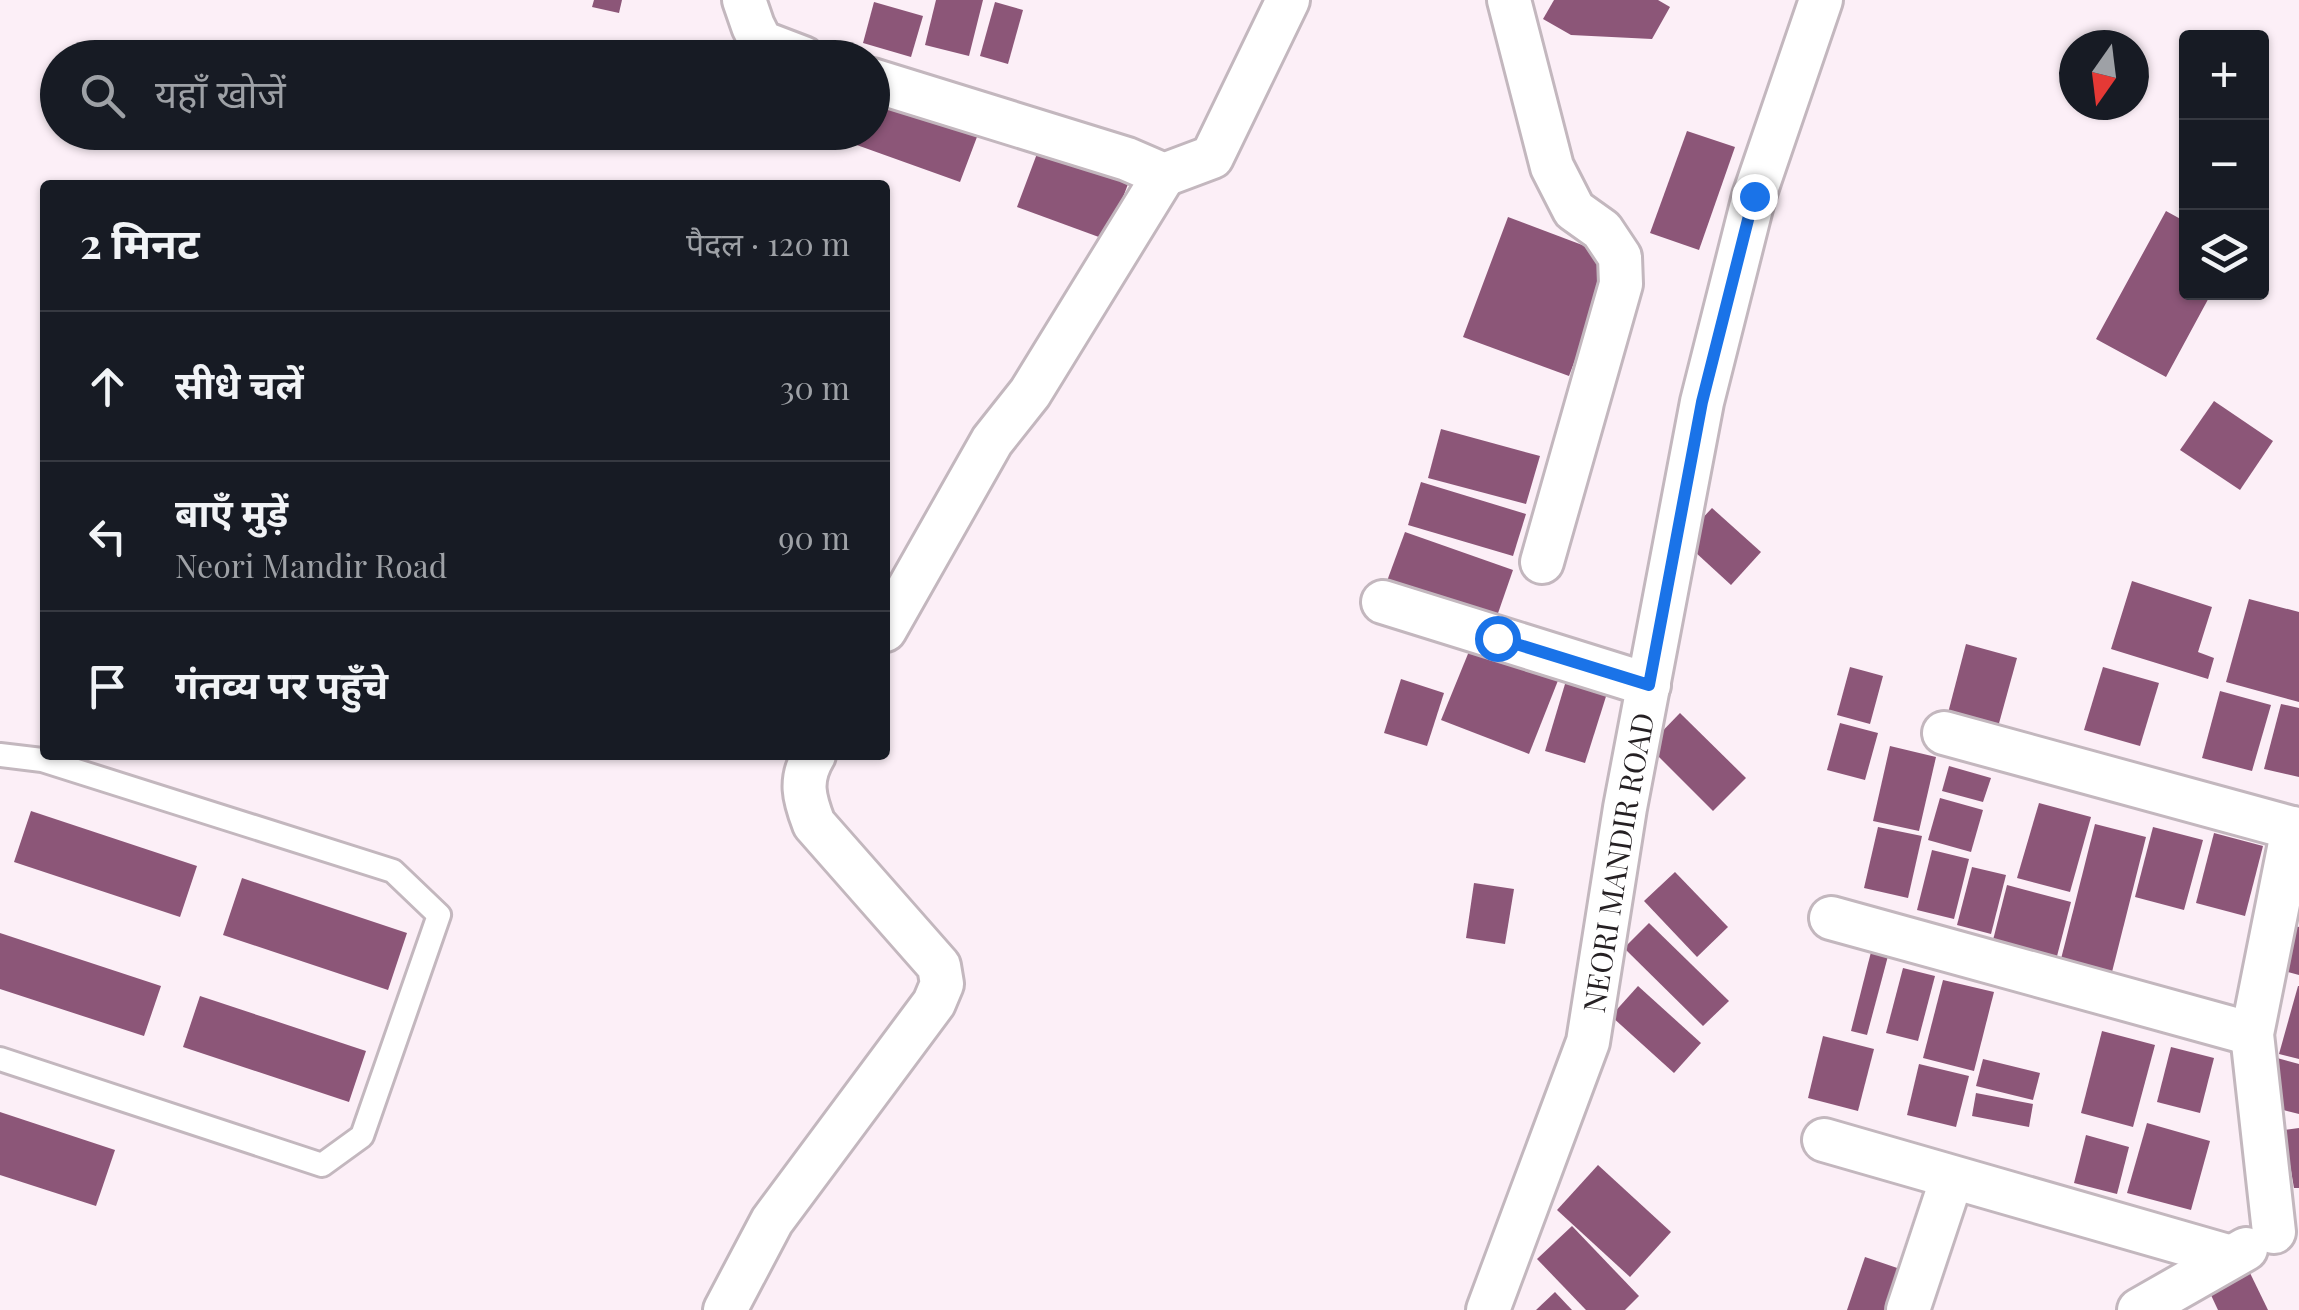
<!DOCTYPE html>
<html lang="hi">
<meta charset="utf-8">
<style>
:root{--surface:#171b24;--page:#20242c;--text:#f1f3f6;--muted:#9ea1a6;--line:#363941}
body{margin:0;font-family:"Playfair Display","Noto Sans Devanagari",serif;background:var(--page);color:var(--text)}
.controls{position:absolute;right:30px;top:30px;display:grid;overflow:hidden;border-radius:10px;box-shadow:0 2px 8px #0004}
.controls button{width:90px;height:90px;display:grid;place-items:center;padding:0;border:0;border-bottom:2px solid var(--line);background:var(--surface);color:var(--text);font:50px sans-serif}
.compass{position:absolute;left:2059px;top:30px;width:90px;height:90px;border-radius:50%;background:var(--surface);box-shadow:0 2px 8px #0004;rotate:194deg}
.stop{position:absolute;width:30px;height:30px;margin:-22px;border:8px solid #1a73e8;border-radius:50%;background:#fff}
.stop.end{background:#1a73e8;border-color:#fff;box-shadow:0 2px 10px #0008}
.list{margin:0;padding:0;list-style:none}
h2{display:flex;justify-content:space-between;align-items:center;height:130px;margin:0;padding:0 40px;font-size:42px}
h2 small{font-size:32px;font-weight:400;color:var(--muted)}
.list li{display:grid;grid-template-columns:65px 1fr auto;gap:30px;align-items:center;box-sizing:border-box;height:150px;padding:0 40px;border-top:2px solid var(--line)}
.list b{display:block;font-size:38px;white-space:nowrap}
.list p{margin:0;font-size:32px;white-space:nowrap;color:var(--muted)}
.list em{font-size:32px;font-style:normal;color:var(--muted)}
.icon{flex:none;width:55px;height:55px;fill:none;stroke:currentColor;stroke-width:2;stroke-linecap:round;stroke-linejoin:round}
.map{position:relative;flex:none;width:2299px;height:1310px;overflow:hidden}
.search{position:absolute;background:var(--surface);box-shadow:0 2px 8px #0004;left:40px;top:40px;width:850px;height:110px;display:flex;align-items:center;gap:25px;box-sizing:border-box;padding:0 35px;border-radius:55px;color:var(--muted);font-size:38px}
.panel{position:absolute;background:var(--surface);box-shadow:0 2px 8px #0004;left:40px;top:180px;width:850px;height:580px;border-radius:10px}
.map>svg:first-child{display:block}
</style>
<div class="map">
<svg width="2299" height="1310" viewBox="0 0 2299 1310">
<rect width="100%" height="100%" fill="#fceff7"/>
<g fill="#8c5678">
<polygon points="594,0 622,0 619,13 592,7"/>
<polygon points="936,0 983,0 969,56 925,45"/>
<polygon points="1554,0 1658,0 1670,7 1652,39 1571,35 1543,19"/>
<polygon points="874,2 923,16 911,57 863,43"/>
<polygon points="995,2 1023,10 1008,64 980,56"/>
<polygon points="872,81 983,121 960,182 840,139 843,132 872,132"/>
<polygon points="1687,131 1735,147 1699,250 1650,233"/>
<polygon points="1041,143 1131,176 1107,240 1017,207"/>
<polygon points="2166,211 2186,222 2186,292 2212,292 2166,377 2096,339"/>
<polygon points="1508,217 1614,257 1569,376 1463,337"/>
<polygon points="2214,401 2273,441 2240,490 2180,450"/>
<polygon points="1441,429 1540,456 1526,504 1428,478"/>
<polygon points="1421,482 1526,514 1513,556 1408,525"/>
<polygon points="1712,508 1761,552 1731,585 1682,540"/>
<polygon points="1405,532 1513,570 1496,619 1387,581"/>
<polygon points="2132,581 2212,607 2198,652 2214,658 2208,679 2111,649"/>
<polygon points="2249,599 2299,612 2299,702 2226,682"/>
<polygon points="1472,644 1559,678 1529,754 1441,720"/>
<polygon points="1966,644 2017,658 1998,727 1948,713"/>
<polygon points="1850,667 1883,676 1870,724 1837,715"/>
<polygon points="2103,667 2159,683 2140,746 2084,730"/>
<polygon points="1568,674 1609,687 1585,763 1545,751"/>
<polygon points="1401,679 1444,693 1427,746 1384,733"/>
<polygon points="2220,691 2271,705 2252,771 2202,758"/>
<polygon points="2281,704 2299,708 2299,777 2264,769"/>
<polygon points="1680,713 1746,778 1713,811 1648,746"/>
<polygon points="1840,723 1878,733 1865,780 1827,770"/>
<polygon points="1890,746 1936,757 1919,831 1873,821"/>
<polygon points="1949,766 1991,778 1983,802 1942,791"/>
<polygon points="1940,798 1983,810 1971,852 1928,840"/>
<polygon points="2039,803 2091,817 2070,892 2017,878"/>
<polygon points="31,811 197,866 180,917 14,862"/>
<polygon points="2095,824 2146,837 2110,980 2059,967"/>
<polygon points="1878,827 1922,836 1908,898 1864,888"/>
<polygon points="2153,827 2203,840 2184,910 2135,897"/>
<polygon points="2214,833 2263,846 2245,916 2196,903"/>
<polygon points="1932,850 1969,859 1954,919 1917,910"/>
<polygon points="1972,867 2006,875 1991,934 1957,925"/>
<polygon points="1675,872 1728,927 1697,957 1644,901"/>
<polygon points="242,878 407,933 388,990 223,935"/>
<polygon points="1474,883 1514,889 1505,944 1466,938"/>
<polygon points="2007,885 2071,902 2056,960 1992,944"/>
<polygon points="1649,923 1729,1001 1703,1026 1624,948"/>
<polygon points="2293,925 2299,927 2299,975 2281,970"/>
<polygon points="0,933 161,986 144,1036 0,989"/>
<polygon points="1871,952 1888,956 1867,1035 1851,1031"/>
<polygon points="1903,968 1935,976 1918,1041 1886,1033"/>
<polygon points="1943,980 1994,992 1974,1071 1923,1058"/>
<polygon points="1638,986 1701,1043 1674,1073 1611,1016"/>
<polygon points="2298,986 2299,986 2299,1059 2279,1054"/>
<polygon points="200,996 366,1051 349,1102 183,1047"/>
<polygon points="2102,1031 2155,1045 2133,1127 2081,1113"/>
<polygon points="1823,1036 1874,1049 1858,1111 1808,1098"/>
<polygon points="2171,1047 2214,1058 2200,1113 2157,1102"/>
<polygon points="2277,1058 2299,1064 2299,1114 2264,1105"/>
<polygon points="1983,1059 2040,1073 2033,1100 1976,1086"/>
<polygon points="1919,1064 1969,1076 1956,1127 1907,1115"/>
<polygon points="1976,1093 2033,1104 2029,1127 1972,1116"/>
<polygon points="0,1112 115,1150 96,1206 0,1175"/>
<polygon points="2147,1123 2210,1141 2191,1210 2127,1193"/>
<polygon points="2299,1128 2299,1188 2294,1188 2284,1130"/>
<polygon points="2086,1135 2129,1147 2117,1194 2074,1183"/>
<polygon points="1598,1165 1671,1232 1630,1277 1557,1210"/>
<polygon points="1572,1226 1639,1296 1625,1310 1586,1310 1537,1259"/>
<polygon points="1865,1257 1909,1272 1895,1310 1847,1310"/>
<polygon points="2250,1273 2268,1310 2218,1310 2210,1293"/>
<polygon points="1555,1292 1572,1310 1536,1310"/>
</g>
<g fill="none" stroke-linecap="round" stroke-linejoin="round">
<g stroke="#c3b7be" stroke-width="28">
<polyline id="service" points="0,755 42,760 393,871 439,915 362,1136 322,1165 0,1059"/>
</g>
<g stroke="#c3b7be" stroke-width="48">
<g id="minor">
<polyline points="744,0 753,26 761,42 803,58"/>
<polyline points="1509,0 1552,167 1574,210 1602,230 1620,257 1621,284 1542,562"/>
<polyline points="872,80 1127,159 1164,175 1212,157 1288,0"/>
<polyline points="1383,602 1649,685"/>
<polyline points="885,630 992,441 1030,393 1164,175"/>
<polyline points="1944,733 2299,830"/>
<polyline points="1831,918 2252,1034"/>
<polyline points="1824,1140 2231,1257"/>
<polyline points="2274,1232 2252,1034 2293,828"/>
<path d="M725 1310 772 1221 934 1003 942 984 939 966 814 824C804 798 799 780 814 755"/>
<path id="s1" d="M1488 1310 1588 1042 1625 808 1702 402 1754 196 1821 0"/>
<polyline points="1908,1310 1952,1178"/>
<polyline points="2139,1310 2246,1249"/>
</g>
</g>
<use href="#service" stroke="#fff" stroke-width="22"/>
<use href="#minor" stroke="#fff" stroke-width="42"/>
</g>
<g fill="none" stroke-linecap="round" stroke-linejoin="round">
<polyline stroke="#1a73e8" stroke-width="12" points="1497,638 1649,685 1702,402 1754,196"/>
</g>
<g text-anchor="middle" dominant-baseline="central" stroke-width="10" stroke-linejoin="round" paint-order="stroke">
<g font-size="30" fill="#252023" stroke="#fff">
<text stroke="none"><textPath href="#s1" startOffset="468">NEORI MANDIR ROAD</textPath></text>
</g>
</g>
</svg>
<div class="controls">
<button>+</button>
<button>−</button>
<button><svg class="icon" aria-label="layers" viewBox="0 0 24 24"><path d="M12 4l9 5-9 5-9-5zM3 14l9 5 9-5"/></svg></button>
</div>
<svg class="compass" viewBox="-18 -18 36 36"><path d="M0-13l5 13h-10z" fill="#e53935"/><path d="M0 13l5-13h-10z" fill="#9ea1a6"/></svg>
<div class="stop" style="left:1497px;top:638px"></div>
<div class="stop end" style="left:1754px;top:196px"></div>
<div class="search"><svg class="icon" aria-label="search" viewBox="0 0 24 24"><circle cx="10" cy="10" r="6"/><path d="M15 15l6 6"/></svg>यहाँ खोजें</div>
<section class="panel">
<h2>2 मिनट<small>पैदल · 120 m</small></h2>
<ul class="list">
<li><svg class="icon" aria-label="ahead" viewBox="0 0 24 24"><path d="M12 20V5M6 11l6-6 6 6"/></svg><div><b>सीधे चलें</b></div><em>30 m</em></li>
<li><svg class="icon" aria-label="left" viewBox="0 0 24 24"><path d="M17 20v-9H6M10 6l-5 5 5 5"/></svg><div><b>बाएँ मुड़ें</b><p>Neori Mandir Road</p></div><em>90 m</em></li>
<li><svg class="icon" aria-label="arrive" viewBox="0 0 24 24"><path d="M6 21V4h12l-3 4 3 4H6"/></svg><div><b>गंतव्य पर पहुँचे</b></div></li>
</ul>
</section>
</div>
